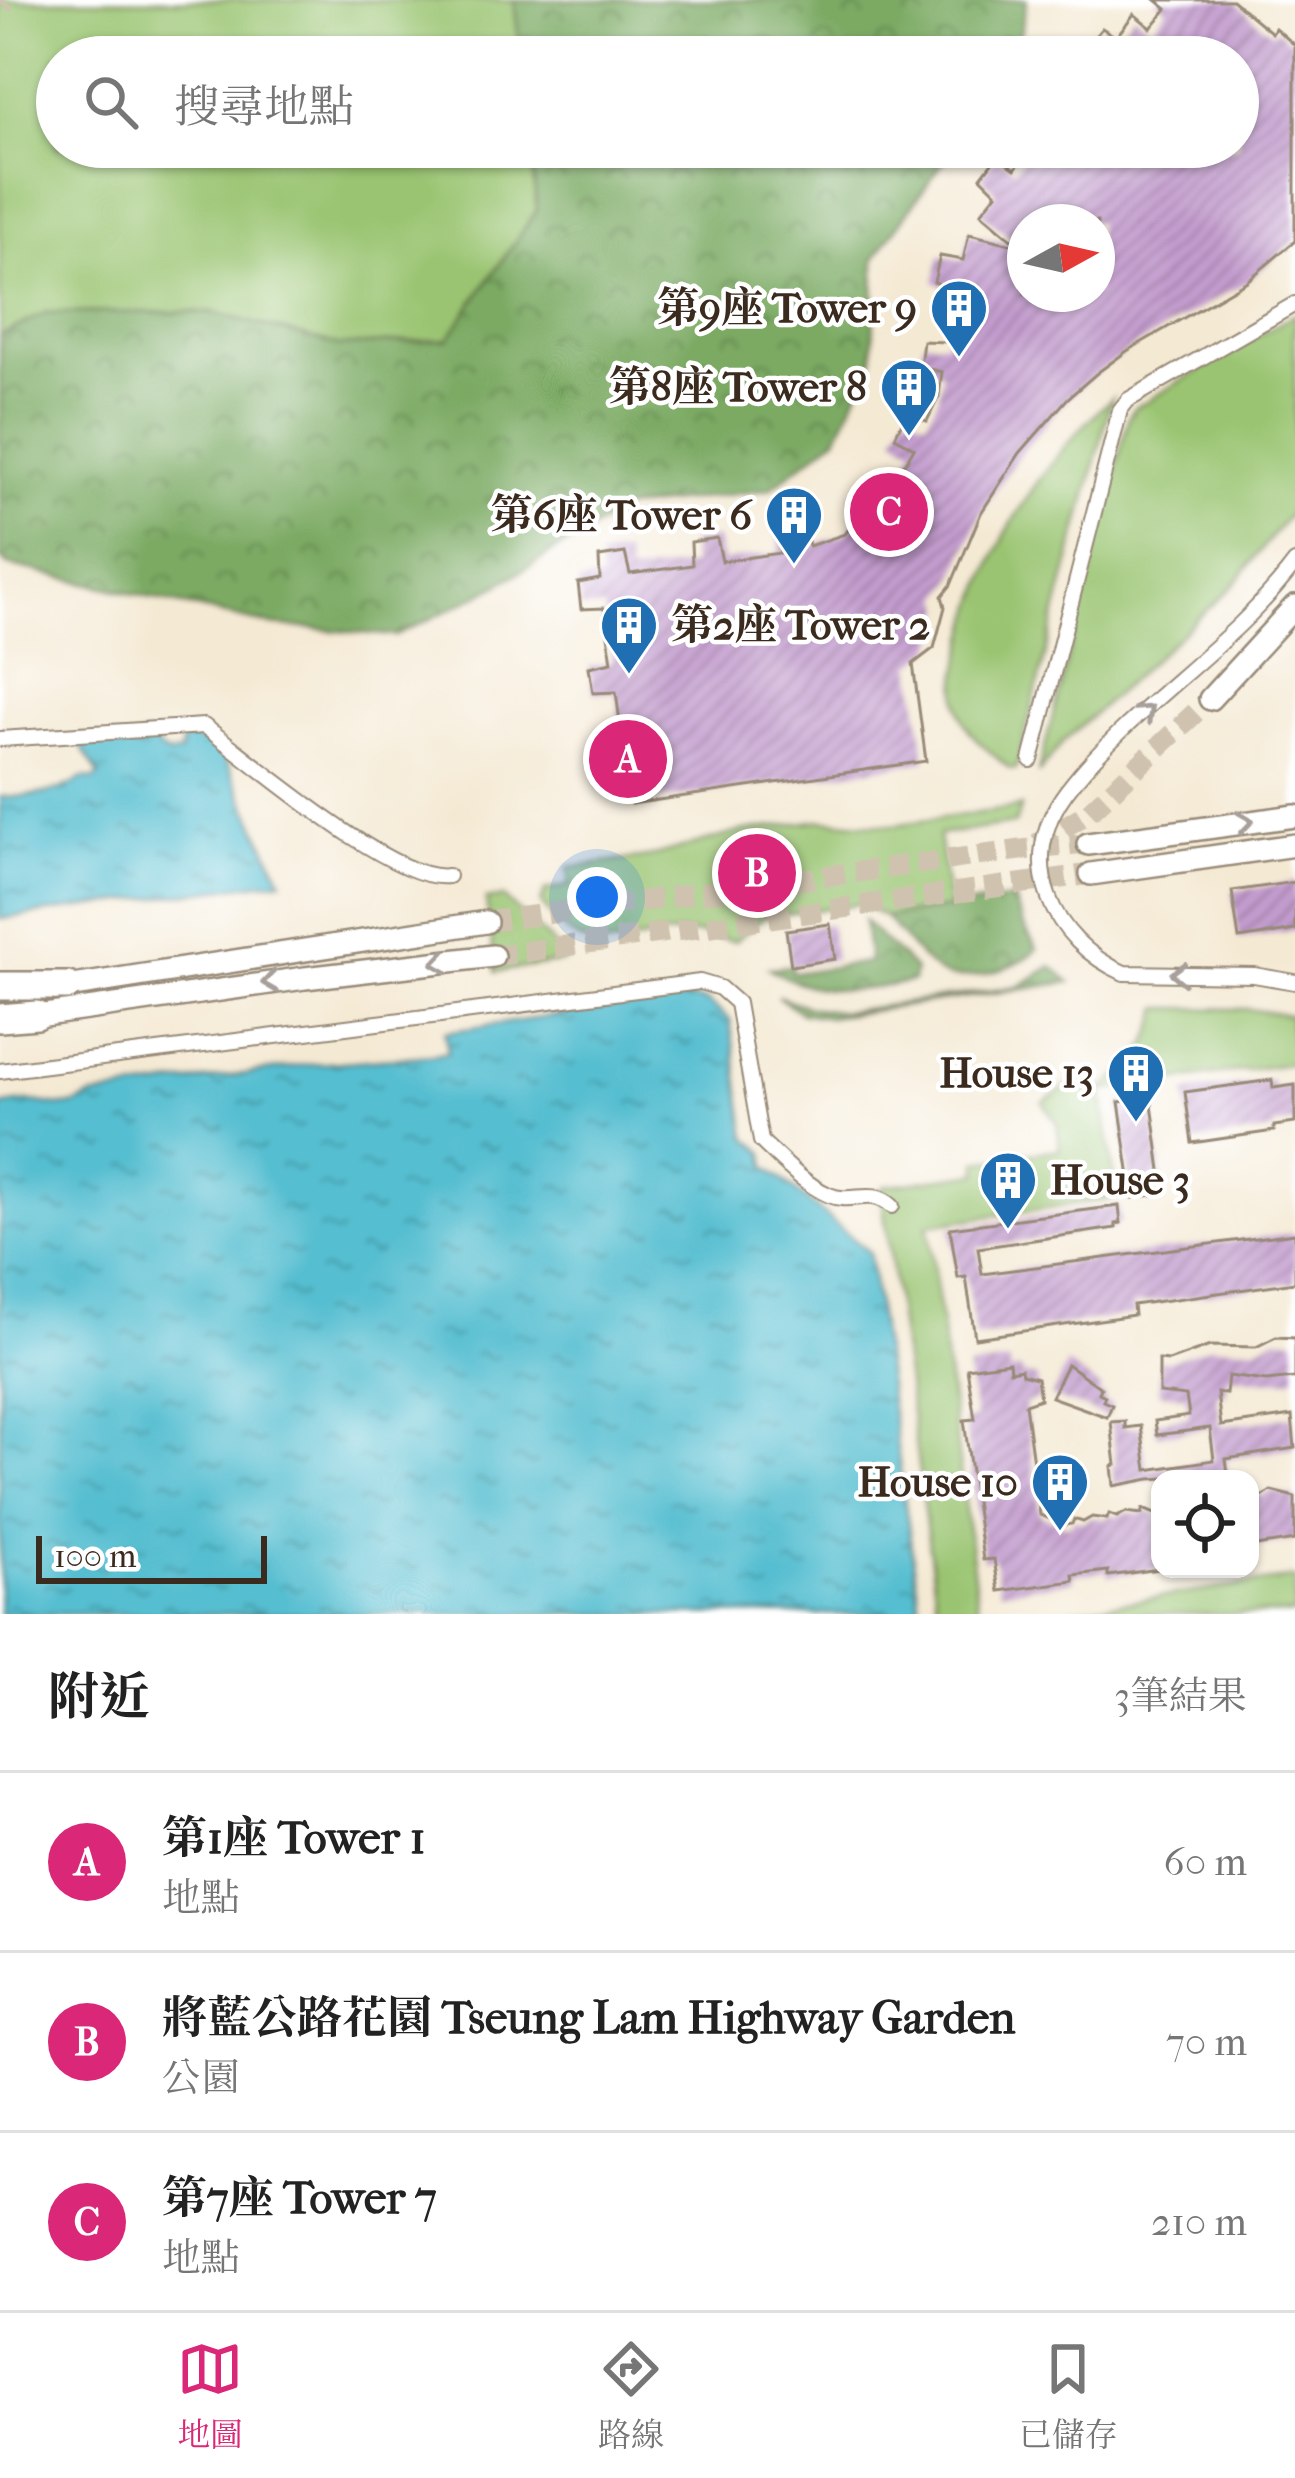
<!DOCTYPE html>
<html lang="zh-TW">
<meta charset="utf-8">
<style>
:root{--surface:#fff;--page:#f6f6f6;--text:#222;--muted:#767676;--line:#e0e0e0;--accent:#db2777}
body{margin:0;font-family:"IM FELL French Canon","Noto Serif TC",serif;background:var(--page);color:var(--text)}
.controls{position:absolute;right:36px;bottom:36px;display:grid;overflow:hidden;border-radius:24px;box-shadow:0 3px 9px #0004}
.controls button{width:108px;height:108px;display:grid;place-items:center;padding:0;border:0;border-bottom:3px solid var(--line);background:var(--surface);color:var(--text);font:60px sans-serif}
.compass{position:absolute;left:1007px;top:204px;width:108px;height:108px;border-radius:50%;background:var(--surface);box-shadow:0 3px 9px #0004;rotate:82deg}
.scale{position:absolute;left:36px;bottom:30px;width:231px;box-sizing:border-box;padding-left:12px;border:6px solid #3b2a1e;border-top:0;font-size:33px;line-height:42px;white-space:nowrap;color:#3b2a1e;-webkit-text-stroke:9px #fff;paint-order:stroke}
.you{position:absolute;left:597px;top:897px;width:42px;height:42px;margin:-30px;border:9px solid #fff;border-radius:50%;background:#1a73e8;box-shadow:0 0 0 18px #1a73e833}
.badge{display:grid;place-items:center;width:78px;height:78px;border-radius:50%;background:var(--accent);color:#fff;font-size:39px;font-weight:700}
.pin{position:absolute;translate:-50% -50%;border:6px solid #fff;box-shadow:0 3px 12px #0006}
.list{margin:0;padding:0;list-style:none}
h2{display:flex;justify-content:space-between;align-items:center;height:156px;margin:0;padding:0 48px;font-size:51px}
h2 small{font-size:39px;font-weight:400;color:var(--muted)}
.list li{display:grid;grid-template-columns:78px 1fr auto;gap:36px;align-items:center;box-sizing:border-box;height:180px;padding:0 48px;border-top:3px solid var(--line)}
.list b{display:block;font-size:45px;white-space:nowrap}
.list p{margin:0;font-size:39px;white-space:nowrap;color:var(--muted)}
.list em{font-size:39px;font-style:normal;color:var(--muted)}
.icon{flex:none;width:66px;height:66px;fill:none;stroke:currentColor;stroke-width:2;stroke-linecap:round;stroke-linejoin:round}
.map{position:relative;flex:none;width:1295px;height:1614px;overflow:hidden}
.search{position:absolute;background:var(--surface);box-shadow:0 3px 9px #0004;left:36px;right:36px;top:36px;height:132px;display:flex;align-items:center;gap:30px;box-sizing:border-box;padding:0 42px;border-radius:66px;color:var(--muted);font-size:45px}
.sheet{height:696px;background:var(--surface)}
nav{display:flex;justify-content:space-around;align-items:center;box-sizing:border-box;height:168px;border-top:3px solid var(--line);background:var(--surface);font-size:33px;color:var(--muted)}
nav a{display:grid;justify-items:center;gap:6px}
nav .on{color:var(--accent)}
.map>svg:first-child{display:block}
</style>
<div class="map">
<svg width="1295" height="1614" viewBox="0 0 1295 1614">
<defs>
<pattern id="forest-crowns" width="20" height="18" patternUnits="userSpaceOnUse" patternTransform="scale(3)"><rect width="20" height="18" fill="#7baa63"/><path d="M2 6a3 3 0 1 1 6 0M12 15a3 3 0 1 1 6 0" fill="none" stroke="#668b51"/></pattern>
<pattern id="water-ripples" width="26" height="14" patternUnits="userSpaceOnUse" patternTransform="scale(3)"><rect width="26" height="14" fill="#54bed0"/><path d="M2 4q2-2 4 0t4 0M15 11q2-2 4 0t4 0" fill="none" stroke="#479ba8"/></pattern>
<pattern id="building-hatch" width="6" height="6" patternUnits="userSpaceOnUse" patternTransform="scale(3)"><rect width="6" height="6" fill="#c39cce"/><path d="M-1 1l2-2M0 6l6-6M5 7l2-2" fill="none" stroke="#a07fa7"/></pattern>
</defs>
<rect width="100%" height="100%" fill="#fff"/>
<filter id="ink" filterUnits="userSpaceOnUse"><feTurbulence type="fractalNoise" baseFrequency=".00833" numOctaves="2"/><feDisplacementMap in="SourceGraphic" scale="24" xChannelSelector="R" yChannelSelector="G"/><feConvolveMatrix kernelMatrix="1 2 1 2 8 2 1 2 1" color-interpolation-filters="sRGB"/></filter>
<filter id="wash" filterUnits="userSpaceOnUse"><feTurbulence type="fractalNoise" baseFrequency=".004" numOctaves="4" result="noise"/><feDisplacementMap in="SourceGraphic" scale="48" xChannelSelector="R" yChannelSelector="G"/><feGaussianBlur stdDeviation="2.7" result="paint"/><feColorMatrix in="noise" values="0 0 0 0 0 0 0 0 0 0 0 0 0 0 0 0 0 1.4 0 .05"/><feComposite in="paint" operator="in"/></filter>
<g filter="url(#wash)">
<rect width="100%" height="100%" fill="#f4e9d3"/>
<g fill="#9ac471" stroke="#6a7748" stroke-width="3">
<polygon points="0,0 514,0 521,57 57,57 57,147 530,147 537,210 448,339 340,346 212,312 45,313 0,336"/>
<polygon points="1295,314 1295,506 1233,586 1063,742 1038,774 1129,416 1135,408"/>
<path d="M1112 398 1016 769H1010C992 753 969 738 961 714 953 691 960 664 966 641 989 544 1039 465 1112 398Z"/>
<path d="M1021 807 1015 824 939 835 949 908 885 917 857 904 764 917 735 941C722 941 710 934 697 934 631 929 592 978 541 903L545 891 570 885 568 868 654 856 739 832 821 820 894 825Z"/>
<polygon points="503,897 562,952 563,962 496,972 486,900"/>
<path d="M1160 1008 1247 1009 1289 1015 1295 1063 1102 1091 1117 1198 928 1225 979 1614H938L881 1190 884 1186 979 1173 978 1161 1060 1149 1057 1124 1043 1102 1087 1074 1102 1090C1131 1066 1153 1047 1160 1008Z"/>
<polygon points="1295,1578 1295,1614 1048,1614 1048,1613"/>
</g>
<g fill="url(#forest-crowns)" stroke="#5b6a40" stroke-width="3">
<polygon points="514,0 1027,0 1015,57 521,57"/>
<polygon points="530,147 954,147 875,258 873,360 837,437 770,489 626,509 497,586 396,636 270,625 8,565 0,558 0,336 45,313 212,312 340,346 448,339 537,210"/>
<path d="M1014 899 1023 925 1037 949C1022 967 960 986 939 973 919 960 901 934 885 917Z"/>
<path d="M864 921 915 970 913 981C862 992 814 998 769 968L791 966 793 973 869 962Z"/>
<polygon points="1052,966 1070,982 829,1017 801,1013 777,996 808,1007 843,1012 1018,987"/>
</g>
<g fill="url(#water-ripples)" stroke="#487477" stroke-width="3">
<path d="M146 735 153 736 159 749 169 755 180 753 183 738 202 740 206 736 219 746 282 880 0 919V797C26 797 62 794 83 778L95 779 99 775 76 738 130 740Z"/>
<path d="M682 997 708 1002 730 1020 747 1137 765 1153 767 1167 869 1252 921 1614H0V1106C10 1105 21 1101 31 1102 56 1104 66 1112 90 1097L305 1065 435 1055 448 1052 445 1032Z"/>
</g>
<g id="blocks">
<g fill="url(#building-hatch)" fill-rule="evenodd">
<path d="M1156 0H1232L1272 33 1275 28 1295 45V241L1247 281 1127 351 1097 373 1068 398 1020 453 981 513 951 585 942 596 945 607 934 648 913 664 926 761 631 804 627 774 604 775 601 750 623 745 616 692 593 693 589 667 612 662 604 608 581 609 578 583 600 579 599 557 625 553 630 574 692 565 691 542 717 538 722 561 780 553 779 530 805 527 809 546 845 534 864 512 850 496 868 477 883 489 906 462 914 448 895 437 906 413 927 421 939 396 942 372 920 367 923 341 946 342 954 289 934 282 940 256 963 260 969 234 1020 246 981 213 997 193 981 177 997 156 1015 169 1032 147H1238V57H1096L1085 48 1102 28 1116 37 1134 14 1151 28 1167 9ZM1025 222H1097V294H1025Z"/>
<polygon points="1295,882 1295,930 1239,939 1232,891"/>
<polygon points="830,924 835,959 791,966 786,930"/>
<polygon points="1272,1080 1273,1088 1295,1085 1295,1123 1274,1126 1274,1131 1192,1143 1185,1092"/>
<polygon points="1151,1097 1163,1185 1157,1186 1159,1194 1133,1198 1119,1102"/>
<polygon points="1119,1206 1121,1223 1116,1224 1116,1228 978,1248 982,1274 1295,1233 1295,1282 1133,1305 1134,1315 975,1338 966,1277 958,1278 950,1228"/>
<polygon points="1276,1337 1295,1338 1295,1378 1266,1381 1228,1376 1226,1394 1217,1393 1221,1426 1292,1416 1295,1448 1226,1459 1228,1474 1150,1479 1114,1486 1112,1466 1116,1465 1111,1422 1125,1421 1125,1428 1141,1426 1147,1470 1214,1460 1210,1428 1157,1435 1155,1421 1189,1416 1186,1396 1159,1393 1159,1360 1169,1361 1210,1346 1256,1347"/>
<polygon points="1009,1362 1010,1371 1021,1369 1022,1374 1037,1378 1040,1399 1025,1404 1040,1515 1065,1525 1072,1524 1074,1519 1083,1522 1092,1517 1107,1519 1109,1514 1117,1517 1126,1512 1142,1514 1143,1509 1158,1515 1160,1569 1108,1576 1108,1571 1073,1575 1074,1581 999,1591 994,1559 983,1560 964,1420 975,1419 967,1368"/>
<polygon points="1067,1364 1101,1388 1099,1393 1105,1396 1103,1401 1112,1405 1107,1417 1051,1397"/>
<polygon points="1271,1491 1295,1497 1295,1540 1250,1547 1250,1504 1254,1494 1262,1497"/>
</g>
</g>
</g>
<g filter="url(#ink)">
<use href="#blocks" fill-opacity="0" stroke="#988a78" stroke-width="3"/>
<g fill="none" stroke-linecap="round" stroke-linejoin="round">
<g stroke="#cfc3af" stroke-width="21" stroke-dasharray="21 10" stroke-linecap="butt">
<polyline points="1037,844 1089,812 1210,699"/>
<polyline points="486,922 1021,850 1088,844"/>
<polyline points="493,956 1091,874"/>
</g>
<polyline stroke="#cfc3af" stroke-width="27" stroke-dasharray="27 14" stroke-linecap="butt" points="0,4 3,0"/>
<g stroke="#988a78" stroke-width="18">
<g id="street">
<path d="M1295 563C1230 650 1131 706 1066 792 1014 862 1052 941 1124 973L1254 975 1295 982"/>
<path d="M0 739 204 726C252 761 394 884 448 876"/>
<polyline points="1031,760 1120,410 1128,400 1295,304"/>
<path d="M0 1071 700 982 720 988 737 1003 761 1141C780 1159 805 1185 829 1195 852 1205 871 1187 892 1206"/>
</g>
</g>
<g stroke="#988a78" stroke-width="26">
<g id="primary">
<polyline points="1210,699 1295,606"/>
<polyline points="1088,844 1295,816"/>
<polyline points="1091,874 1295,845"/>
<polyline points="54,989 486,922"/>
<polyline points="24,1018 305,978 493,956"/>
</g>
</g>
<g stroke="#988a78" stroke-width="32">
<g id="highway">
<polyline points="0,986 68,986"/>
<polyline points="0,1018 37,1015"/>
</g>
</g>
<use href="#street" stroke="#fff" stroke-width="14"/>
<use href="#primary" stroke="#fff" stroke-width="21"/>
<use href="#highway" stroke="#fff" stroke-width="27"/>
</g>
<defs><path id="oneway-chevron" d="M-2-3.5L2.5 0L-2 3.5" fill="none" stroke-width="1.6" stroke-linecap="round" stroke-linejoin="round" transform="scale(3)"/></defs>
<g stroke="#a79f9a">
<use href="#oneway-chevron" transform="translate(1146 712) rotate(-43)"/>
<use href="#oneway-chevron" transform="translate(1245 822) rotate(-8)"/>
<use href="#oneway-chevron" transform="translate(440 963) rotate(172)"/>
<use href="#oneway-chevron" transform="translate(1179 974) rotate(-179)"/>
<use href="#oneway-chevron" transform="translate(270 982) rotate(172)"/>
</g>
</g>
<defs>
<g id="building-pin" transform="scale(3)"><path d="M0 17L-7.5 6A9.5 9.5 0 1 1 7.5 6Z" fill="#1f6fb2" stroke="#fff"/><path d="M-4-6H4V6H1V3H-1V6H-4ZM-2.5-4.3h1.7v1.8h-1.7ZM.8-4.3h1.7v1.8H.8ZM-2.5-1h1.7V.8h-1.7ZM.8-1h1.7V.8H.8Z" fill="#fff"/></g>
</defs>
<g fill-rule="evenodd">
<use href="#building-pin" x="959" y="308"/>
<use href="#building-pin" x="909" y="387"/>
<use href="#building-pin" x="794" y="515"/>
<use href="#building-pin" x="629" y="625"/>
<use href="#building-pin" x="1136" y="1073"/>
<use href="#building-pin" x="1008" y="1180"/>
<use href="#building-pin" x="1060" y="1482"/>
</g>
<g text-anchor="middle" dominant-baseline="central" stroke-width="9" stroke-linejoin="round" paint-order="stroke">
<g font-size="42" font-weight="bold" fill="#3b2a1e" stroke="#fff" text-anchor="end">
<text x="917" y="308">第9座 Tower 9</text>
<text x="867" y="387">第8座 Tower 8</text>
<text x="752" y="515">第6座 Tower 6</text>
<text x="671" y="625" text-anchor="start">第2座 Tower 2</text>
<text x="1094" y="1073">House 13</text>
<text x="1050" y="1180" text-anchor="start">House 3</text>
<text x="1018" y="1482">House 10</text>
</g>
</g>
</svg>
<div class="controls">
<button><svg class="icon" aria-label="locate" viewBox="0 0 24 24"><circle cx="12" cy="12" r="6"/><path d="M12 2v4M12 18v4M2 12h4M18 12h4"/></svg></button>
</div>
<svg class="compass" viewBox="-18 -18 36 36"><path d="M0-13l5 13h-10z" fill="#e53935"/><path d="M0 13l5-13h-10z" fill="#767676"/></svg>
<div class="scale">100 m</div>
<div class="you"></div>
<div class="pin badge" style="left:628px;top:759px">A</div>
<div class="pin badge" style="left:757px;top:873px">B</div>
<div class="pin badge" style="left:889px;top:512px">C</div>
<div class="search"><svg class="icon" aria-label="search" viewBox="0 0 24 24"><circle cx="10" cy="10" r="6"/><path d="M15 15l6 6"/></svg>搜尋地點</div>
</div>
<section class="sheet">
<h2>附近<small>3筆結果</small></h2>
<ul class="list">
<li><span class="badge">A</span><div><b>第1座 Tower 1</b><p>地點</p></div><em>60 m</em></li>
<li><span class="badge">B</span><div><b>將藍公路花園 Tseung Lam Highway Garden</b><p>公園</p></div><em>70 m</em></li>
<li><span class="badge">C</span><div><b>第7座 Tower 7</b><p>地點</p></div><em>210 m</em></li>
</ul>
</section>
<nav>
<a class="on"><svg class="icon" aria-label="map" viewBox="0 0 24 24"><path d="M3 6l6-2 6 2 6-2v14l-6 2-6-2-6 2zM9 4v14M15 6v14"/></svg>地圖</a>
<a><svg class="icon" aria-label="directions" viewBox="0 0 24 24"><path d="M12 3l9 9-9 9-9-9zM9 14v-3h6M13 9l2 2-2 2"/></svg>路線</a>
<a><svg class="icon" aria-label="saved" viewBox="0 0 24 24"><path d="M7 4h10v16l-5-4-5 4z"/></svg>已儲存</a>
</nav>
